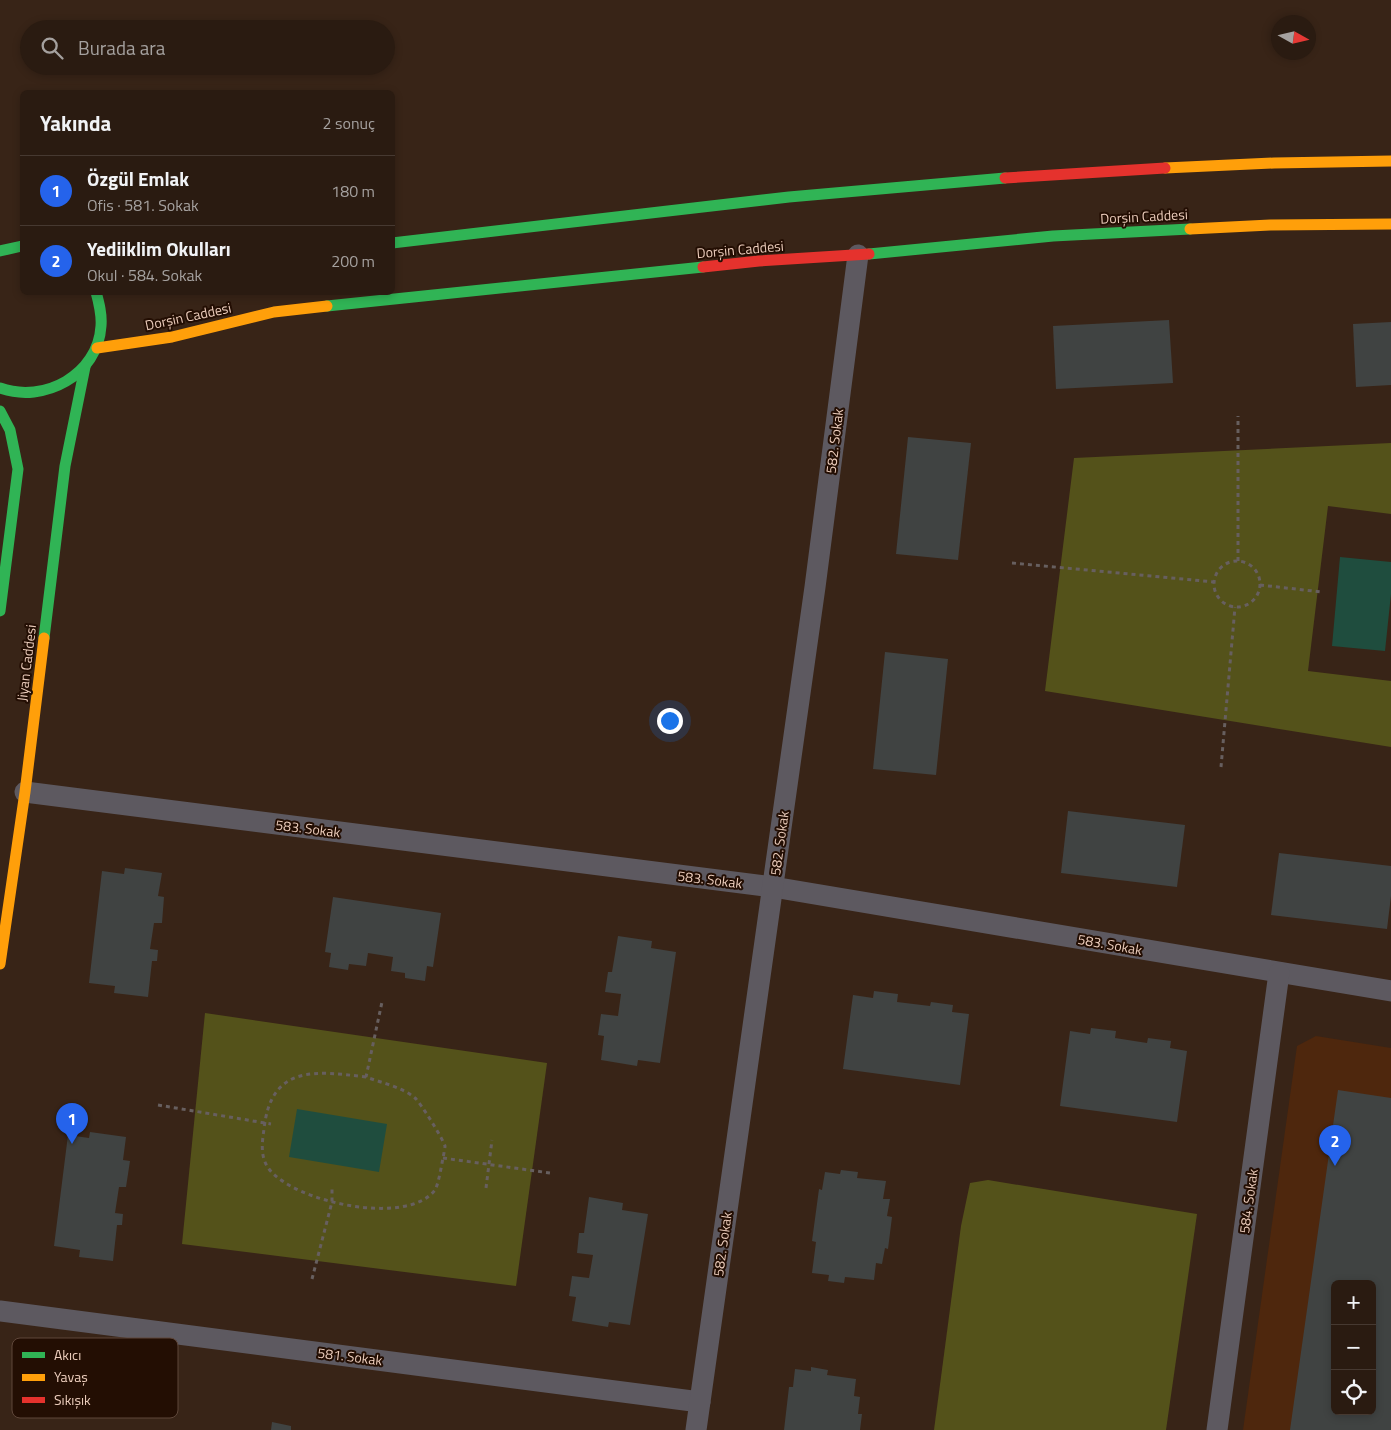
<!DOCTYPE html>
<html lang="tr">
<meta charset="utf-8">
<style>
:root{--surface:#2a1b11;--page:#36281f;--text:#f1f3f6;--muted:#a5a19f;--line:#463931;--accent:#2563eb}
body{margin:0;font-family:"Titillium Web",sans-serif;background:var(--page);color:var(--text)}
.controls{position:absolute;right:15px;bottom:15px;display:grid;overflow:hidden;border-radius:8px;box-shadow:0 2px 8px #0003}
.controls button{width:45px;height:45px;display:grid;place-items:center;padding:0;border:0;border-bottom:1px solid var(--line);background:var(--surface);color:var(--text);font:25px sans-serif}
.compass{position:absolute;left:1271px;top:15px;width:45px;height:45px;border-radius:50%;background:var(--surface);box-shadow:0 2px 8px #0003;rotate:98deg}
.you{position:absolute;left:669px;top:720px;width:18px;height:18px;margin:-12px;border:4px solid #fff;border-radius:50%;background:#1a73e8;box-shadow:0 0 0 8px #1a73e833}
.badge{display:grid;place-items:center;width:32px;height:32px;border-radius:50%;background:var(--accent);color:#fff;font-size:16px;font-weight:700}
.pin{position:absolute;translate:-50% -41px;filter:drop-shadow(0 1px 2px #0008)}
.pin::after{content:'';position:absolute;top:26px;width:18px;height:15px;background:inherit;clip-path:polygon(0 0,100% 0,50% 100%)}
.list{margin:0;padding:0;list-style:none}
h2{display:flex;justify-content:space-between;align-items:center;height:65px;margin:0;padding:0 20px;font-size:21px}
h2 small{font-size:16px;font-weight:400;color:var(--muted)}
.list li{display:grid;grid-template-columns:32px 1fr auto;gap:15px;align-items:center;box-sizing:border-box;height:70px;padding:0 20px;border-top:1px solid var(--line)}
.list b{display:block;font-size:19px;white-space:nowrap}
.list p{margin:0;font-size:16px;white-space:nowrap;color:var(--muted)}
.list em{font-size:16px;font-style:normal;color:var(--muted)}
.icon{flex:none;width:28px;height:28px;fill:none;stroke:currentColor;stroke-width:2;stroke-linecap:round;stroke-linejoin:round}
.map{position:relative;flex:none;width:1391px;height:1430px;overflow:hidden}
.search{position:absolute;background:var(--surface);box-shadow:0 2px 8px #0003;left:20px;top:20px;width:375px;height:55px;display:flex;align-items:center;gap:12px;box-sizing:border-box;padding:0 18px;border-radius:28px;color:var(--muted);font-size:19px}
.panel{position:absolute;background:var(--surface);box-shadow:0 2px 8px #0003;left:20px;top:90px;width:375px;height:205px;border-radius:8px}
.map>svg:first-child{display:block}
</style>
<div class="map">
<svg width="1391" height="1430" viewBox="0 0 1391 1430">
<rect width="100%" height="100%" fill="#382417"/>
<path fill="#4e270d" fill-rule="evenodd" d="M1316 1036 1391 1048V1430H1243L1297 1046ZM1335 1284H1372V1411H1335Z"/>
<g fill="#54521a">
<polygon points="1391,443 1391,514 1328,506 1308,671 1391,681 1391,747 1045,691 1074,458"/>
<polygon points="205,1013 547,1063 516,1286 182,1244"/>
<polygon points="988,1180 1197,1214 1166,1430 934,1430 961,1226 970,1183"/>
</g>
<g fill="#1f4d3e">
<polygon points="1340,557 1391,562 1391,594 1385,651 1332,646"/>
<polygon points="297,1109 387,1124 379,1172 289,1157"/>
</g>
<g fill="#404342" fill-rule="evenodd">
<polygon points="1169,320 1173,383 1056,389 1053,326"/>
<polygon points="1391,322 1391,385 1356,387 1353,324"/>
<polygon points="908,437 971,443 958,560 896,554"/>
<polygon points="885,652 948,659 936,775 873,769"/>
<polygon points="1068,811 1185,825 1177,887 1061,873"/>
<polygon points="1279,853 1391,866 1391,896 1387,929 1271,915"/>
<polygon points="125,868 162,873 158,896 164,897 162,923 154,923 150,949 158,950 157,961 152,961 148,997 114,993 115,986 89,983 102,871 124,874"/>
<polygon points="333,897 441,913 433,967 427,966 425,981 405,978 405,973 391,971 393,957 368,953 366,966 349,964 348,970 329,967 331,953 325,952"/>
<polygon points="618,936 652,941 651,948 676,952 660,1063 638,1060 637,1066 601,1060 604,1036 598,1035 601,1014 618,1016 621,994 605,992 608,972 612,972"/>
<polygon points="874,991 898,994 897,1002 930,1006 931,1002 953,1005 952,1012 969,1014 960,1085 843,1069 853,995 873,998"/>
<polygon points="1091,1028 1116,1031 1115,1038 1147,1043 1148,1038 1171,1041 1170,1048 1187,1051 1177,1122 1060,1106 1070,1031 1090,1034"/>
<path d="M1338 1090 1391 1098V1430H1290ZM1335 1284H1372V1411H1335Z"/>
<polygon points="90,1132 126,1137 123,1160 130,1161 126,1187 119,1187 115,1213 123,1214 122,1225 117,1225 113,1261 79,1257 80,1250 54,1246 68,1135 89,1138"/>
<polygon points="841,1170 858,1172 857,1178 886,1181 883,1199 890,1199 887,1216 892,1217 888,1249 885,1248 882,1264 876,1263 874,1280 845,1277 844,1283 828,1281 829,1275 812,1273 816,1242 812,1241 819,1189 822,1190 825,1172 840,1174"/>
<polygon points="589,1197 623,1203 622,1210 648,1214 630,1325 609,1322 608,1327 572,1321 576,1297 569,1296 572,1276 589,1278 593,1255 577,1253 579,1233 584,1233"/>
<polygon points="811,1367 828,1370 827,1375 856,1379 854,1396 860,1397 858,1414 862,1414 860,1430 784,1430 789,1387 793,1387 795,1369 811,1371"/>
<polygon points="272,1422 291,1426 291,1430 271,1430"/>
</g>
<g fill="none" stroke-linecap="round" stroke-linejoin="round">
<g stroke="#675f5f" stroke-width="3" stroke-dasharray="4 4" stroke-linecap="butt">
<polyline points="1238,561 1238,416"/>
<circle cx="1237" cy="584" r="23"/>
<polyline points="1012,563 1214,582"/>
<polyline points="1260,585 1322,592"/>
<polyline points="1221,767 1235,607"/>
<path d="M366 1077C316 1071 271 1064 264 1129 262 1143 260 1157 269 1169 294 1202 407 1227 435 1190 439 1183 442 1162 444 1153 444 1151 445 1148 445 1146 443 1139 420 1102 415 1098 402 1087 382 1083 366 1077L382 1002"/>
<polyline points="158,1105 271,1124"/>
<polyline points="443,1158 550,1173"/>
<polyline points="486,1188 492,1140"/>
<polyline points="312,1279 332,1202 332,1187"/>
</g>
<g stroke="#5d5960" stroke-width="21">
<polyline points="25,792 773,887 1391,991"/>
<polyline points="0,1311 700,1402"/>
<polyline points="696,1430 815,587 858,255"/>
<polyline points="1217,1430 1279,973"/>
</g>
<g stroke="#30b455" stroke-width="11">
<polyline points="392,243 789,197 1005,178"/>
<polyline points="0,251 22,246"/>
<polyline points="869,254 1053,236 1190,229"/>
<polyline points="327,306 703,267"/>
<path d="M0 388C44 404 98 375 101 326 102 314 99 303 96 292"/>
<polyline points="0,411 10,430 18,469 0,611"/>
<polyline points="44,638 65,466 85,367"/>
</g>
<g stroke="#ff9f0a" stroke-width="11">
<polyline points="1165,168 1274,163 1391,161"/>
<polyline points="1190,229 1270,225 1391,224"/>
<polyline points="97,348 172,337 274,312 327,306"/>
<polyline points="0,964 25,792 44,638"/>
</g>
<g stroke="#e5322d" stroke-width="11">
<polyline points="1005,178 1165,168"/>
<polyline points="703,267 759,261 869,254"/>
</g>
</g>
<g text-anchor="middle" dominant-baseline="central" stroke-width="4" stroke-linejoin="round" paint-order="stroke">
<g font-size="14" fill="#eccdbc" stroke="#230e03">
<text transform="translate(1144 216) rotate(-3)">Dorşin Caddesi</text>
<text transform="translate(740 249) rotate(-5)">Dorşin Caddesi</text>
<text transform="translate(188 316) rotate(-12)">Dorşin Caddesi</text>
<text transform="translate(834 441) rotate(-83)">582. Sokak</text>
<text transform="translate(26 663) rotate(-83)">Jiyan Caddesi</text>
<text transform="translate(308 828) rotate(7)">583. Sokak</text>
<text transform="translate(779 843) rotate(-82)">582. Sokak</text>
<text transform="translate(710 879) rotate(7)">583. Sokak</text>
<text transform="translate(1110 944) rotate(10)">583. Sokak</text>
<text transform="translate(1248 1201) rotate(-82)">584. Sokak</text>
<text transform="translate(722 1244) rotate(-82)">582. Sokak</text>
<text transform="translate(350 1356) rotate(7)">581. Sokak</text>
</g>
</g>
<rect x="12" y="1338" width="166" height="80" rx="8" fill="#230e03" stroke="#5f473a" stroke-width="1"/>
<rect x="22" y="1352" width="23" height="6" fill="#30b455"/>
<rect x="22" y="1374" width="23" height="7" fill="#ff9f0a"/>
<rect x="22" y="1397" width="23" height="6" fill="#e5322d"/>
<g font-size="14" fill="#eccdbc">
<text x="54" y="1360">Akıcı</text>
<text x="54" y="1382">Yavaş</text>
<text x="54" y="1405">Sıkışık</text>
</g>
</svg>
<div class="controls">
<button>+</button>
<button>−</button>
<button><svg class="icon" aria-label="locate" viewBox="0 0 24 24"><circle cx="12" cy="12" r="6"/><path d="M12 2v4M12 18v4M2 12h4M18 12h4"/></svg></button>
</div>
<svg class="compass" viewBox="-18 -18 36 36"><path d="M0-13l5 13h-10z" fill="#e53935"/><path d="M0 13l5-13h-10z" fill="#a5a19f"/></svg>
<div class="you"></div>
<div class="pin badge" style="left:72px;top:1144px">1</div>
<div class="pin badge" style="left:1335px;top:1166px">2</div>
<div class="search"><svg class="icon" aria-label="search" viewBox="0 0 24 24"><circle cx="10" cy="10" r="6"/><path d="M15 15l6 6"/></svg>Burada ara</div>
<section class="panel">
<h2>Yakında<small>2 sonuç</small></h2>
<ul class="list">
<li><span class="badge">1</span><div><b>Özgül Emlak</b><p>Ofis · 581. Sokak</p></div><em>180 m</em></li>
<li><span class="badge">2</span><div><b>Yediiklim Okulları</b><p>Okul · 584. Sokak</p></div><em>200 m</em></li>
</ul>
</section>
</div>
